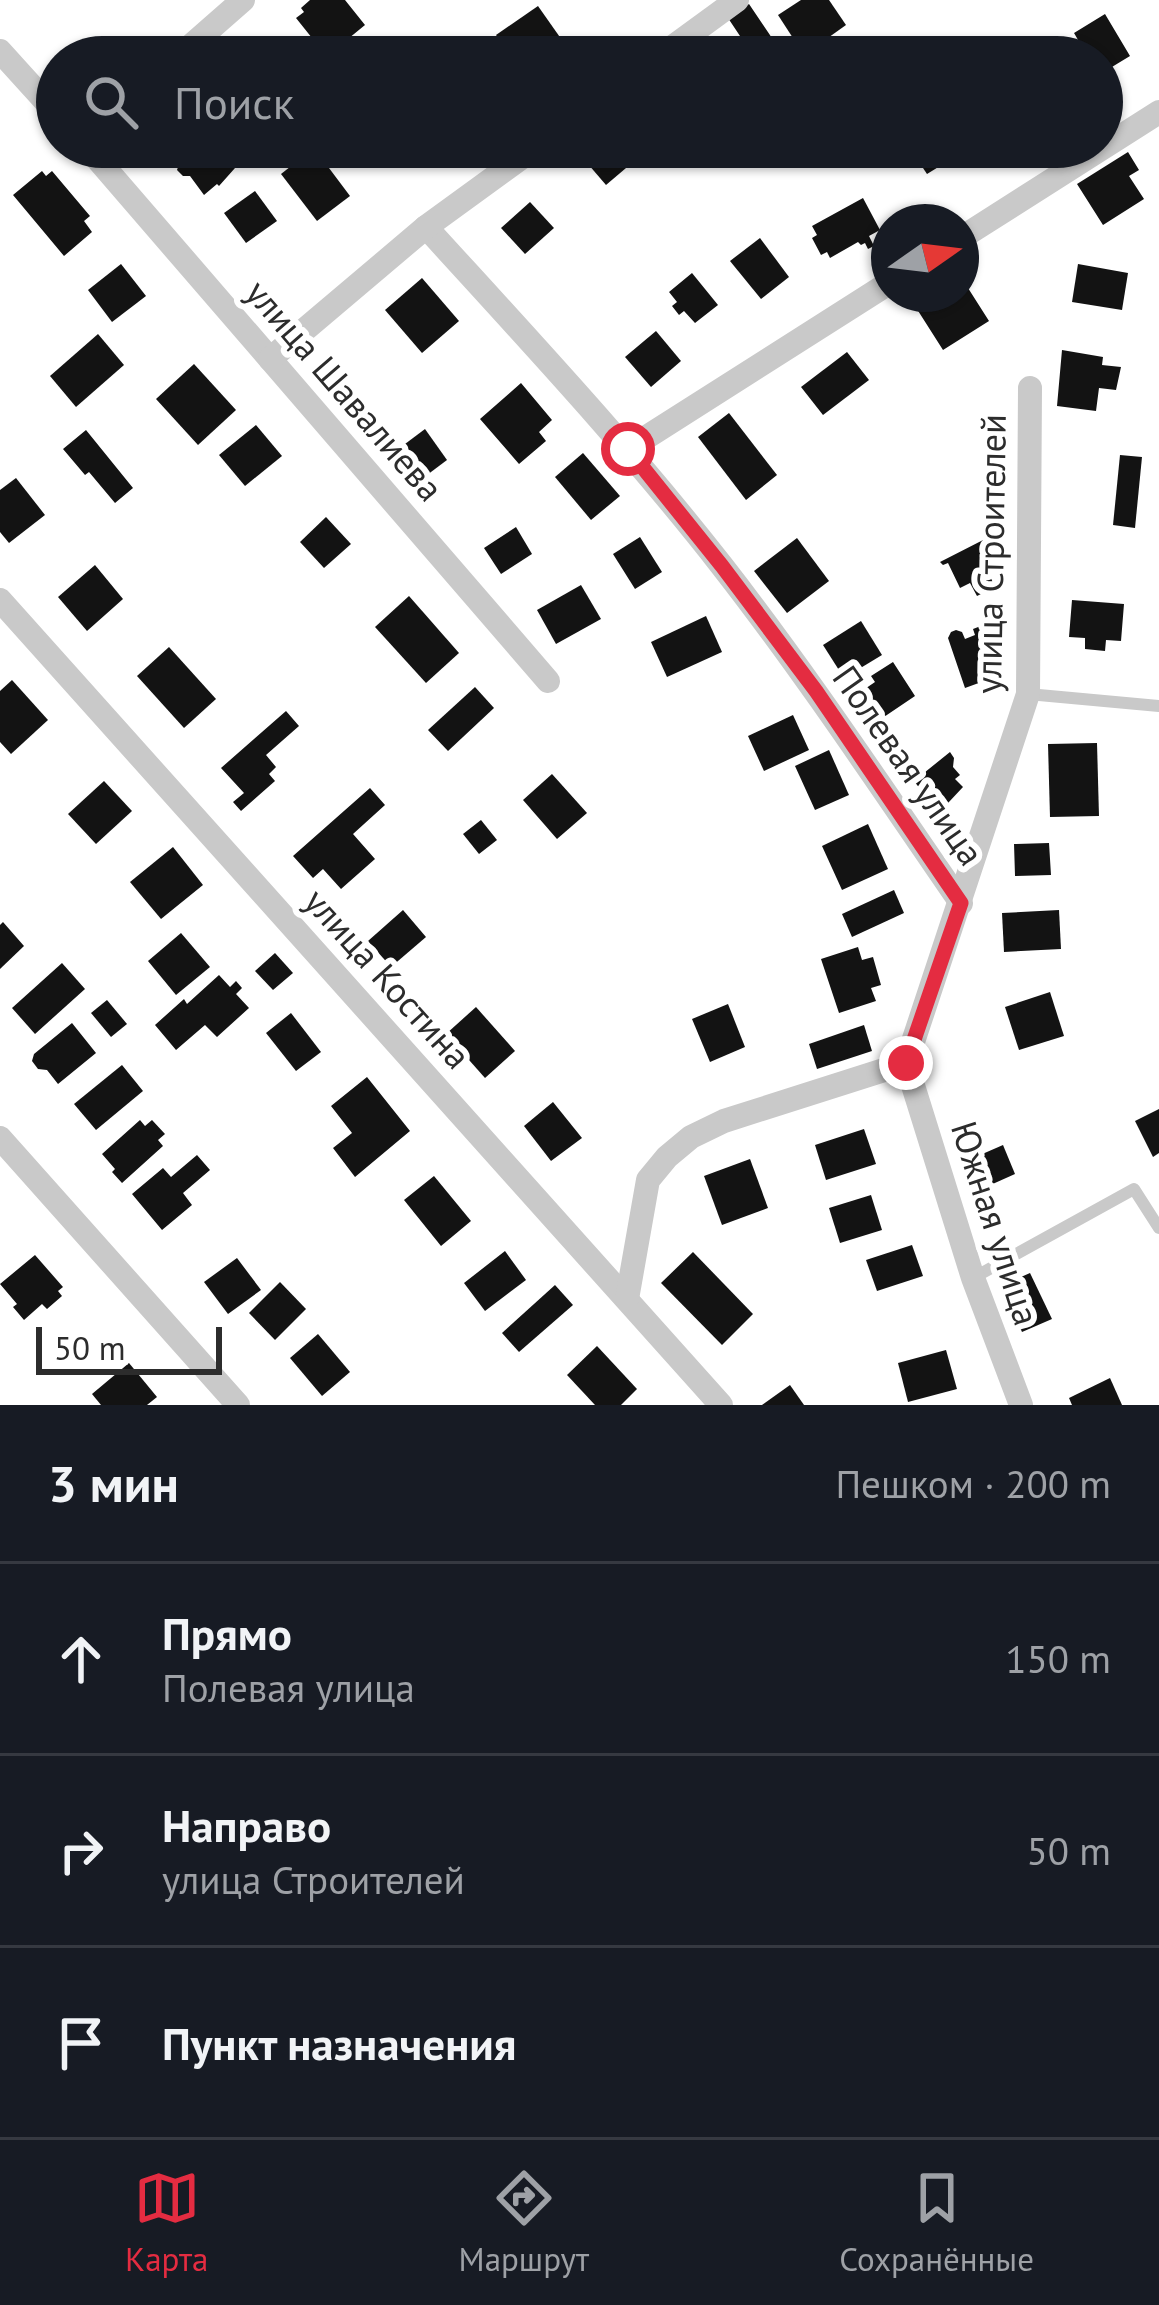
<!DOCTYPE html>
<html lang="ru">
<meta charset="utf-8">
<style>
:root{--surface:#171b24;--page:#20242c;--text:#f1f3f6;--muted:#9ea1a6;--line:#363941;--accent:#e42c41}
body{margin:0;font-family:"PT Sans",sans-serif;background:var(--page);color:var(--text)}
.compass{position:absolute;left:871px;top:204px;width:108px;height:108px;border-radius:50%;background:var(--surface);box-shadow:0 3px 9px #0004;rotate:76deg}
.scale{position:absolute;left:36px;bottom:30px;width:186px;box-sizing:border-box;padding-left:12px;border:6px solid #2c2c2c;border-top:0;font-size:33px;line-height:42px;white-space:nowrap;color:#2c2c2c;-webkit-text-stroke:9px #fff;paint-order:stroke}
.stop{position:absolute;width:36px;height:36px;margin:-27px;border:9px solid #e42c41;border-radius:50%;background:#fff}
.stop.end{background:#e42c41;border-color:#fff;box-shadow:0 3px 12px #0008}
.list{margin:0;padding:0;list-style:none}
h2{display:flex;justify-content:space-between;align-items:center;height:156px;margin:0;padding:0 48px;font-size:51px}
h2 small{font-size:39px;font-weight:400;color:var(--muted)}
.list li{display:grid;grid-template-columns:78px 1fr auto;gap:36px;align-items:center;box-sizing:border-box;height:192px;padding:0 48px;border-top:3px solid var(--line)}
.list b{display:block;font-size:45px;white-space:nowrap}
.list p{margin:0;font-size:39px;white-space:nowrap;color:var(--muted)}
.list em{font-size:39px;font-style:normal;color:var(--muted)}
.icon{flex:none;width:66px;height:66px;fill:none;stroke:currentColor;stroke-width:2;stroke-linecap:round;stroke-linejoin:round}
.map{position:relative;flex:none;width:1159px;height:1405px;overflow:hidden}
.search{position:absolute;background:var(--surface);box-shadow:0 3px 9px #0004;left:36px;right:36px;top:36px;height:132px;display:flex;align-items:center;gap:30px;box-sizing:border-box;padding:0 42px;border-radius:66px;color:var(--muted);font-size:45px}
.sheet{height:732px;background:var(--surface)}
nav{display:flex;justify-content:space-around;align-items:center;box-sizing:border-box;height:168px;border-top:3px solid var(--line);background:var(--surface);font-size:33px;color:var(--muted)}
nav a{display:grid;justify-items:center;gap:6px}
nav .on{color:var(--accent)}
.map>svg:first-child{display:block}
</style>
<div class="map">
<svg width="1159" height="1405" viewBox="0 0 1159 1405">
<rect width="100%" height="100%" fill="#fff"/>
<g fill="#131313">
<polygon points="310,0 345,0 365,25 332,52 325,44 320,48 296,18 304,12 301,8"/>
<polygon points="801,0 829,0 846,25 804,55 778,15"/>
<polygon points="749,4 778,47 785,57 754,57 728,18"/>
<polygon points="538,6 564,43 544,57 511,57 496,35"/>
<polygon points="1105,14 1130,56 1102,73 1102,57 1088,57 1074,33"/>
<polygon points="191,147 216,147 235,168 219,186 217,184 204,195 190,176 183,176 177,170 180,161 178,158"/>
<polygon points="424,147 456,147 436,163"/>
<polygon points="593,147 642,147 646,151 606,185 582,157"/>
<polygon points="909,147 957,147 961,153 927,174"/>
<polygon points="314,148 350,196 317,221 281,174"/>
<polygon points="1128,152 1139,170 1129,176 1144,199 1103,225 1077,184"/>
<polygon points="42,171 46,176 52,171 90,216 84,221 92,232 64,256 13,195"/>
<polygon points="255,191 277,221 246,243 224,213"/>
<polygon points="863,198 880,230 869,236 874,246 868,249 865,243 861,245 858,242 830,258 827,252 821,255 812,238 817,235 812,226"/>
<polygon points="530,202 554,228 525,254 501,228"/>
<polygon points="760,238 789,277 761,299 730,261"/>
<polygon points="121,264 146,296 112,322 88,290"/>
<polygon points="1078,264 1128,273 1122,310 1072,302"/>
<polygon points="692,273 718,305 695,323 684,311 679,315 672,306 677,302 669,292"/>
<polygon points="961,277 989,321 943,350 915,306 933,294 961,294"/>
<polygon points="422,278 459,321 422,353 385,310"/>
<polygon points="656,331 681,361 651,387 625,357"/>
<polygon points="98,334 124,365 76,407 50,376"/>
<polygon points="1062,350 1103,357 1102,365 1121,367 1116,390 1099,388 1096,411 1057,406"/>
<polygon points="847,352 869,380 823,415 801,387"/>
<polygon points="194,364 236,410 198,445 156,399"/>
<polygon points="521,383 552,420 539,432 546,441 519,464 480,419"/>
<polygon points="729,413 777,475 746,500 698,437"/>
<polygon points="256,425 282,456 245,486 219,455"/>
<polygon points="425,429 447,460 423,478 401,447"/>
<polygon points="86,430 133,488 115,503 89,472 85,475 63,449"/>
<polygon points="583,453 620,496 591,520 555,477"/>
<polygon points="1120,455 1142,457 1135,528 1113,525"/>
<polygon points="16,478 45,515 9,543 0,532 0,490"/>
<polygon points="326,517 351,544 324,568 300,542"/>
<polygon points="516,527 532,554 501,574 484,548"/>
<polygon points="640,537 662,572 635,589 613,554"/>
<polygon points="797,538 829,581 787,613 754,571"/>
<polygon points="987,538 1001,568 989,574 995,587 977,596 970,583 960,588 948,563 943,565 940,562"/>
<polygon points="95,565 123,599 87,631 58,597"/>
<polygon points="581,585 601,619 556,644 537,610"/>
<polygon points="409,596 459,653 426,683 375,627"/>
<polygon points="1072,600 1124,604 1121,641 1106,640 1105,651 1085,649 1085,638 1069,637"/>
<polygon points="706,616 722,652 667,677 651,642"/>
<polygon points="861,621 882,655 844,678 823,645"/>
<polygon points="986,624 997,654 990,656 998,676 965,688 948,638 951,632 956,630 962,632 965,639 975,635 973,629"/>
<polygon points="169,647 216,699 184,728 137,676"/>
<polygon points="893,662 915,696 875,723 856,695 875,682 871,676"/>
<polygon points="12,680 48,720 11,754 0,742 0,691"/>
<polygon points="475,687 494,708 448,751 428,730"/>
<polygon points="286,711 299,726 266,755 276,767 269,774 275,781 241,811 233,802 244,793 221,768"/>
<polygon points="793,715 809,750 764,771 748,736"/>
<polygon points="1097,743 1099,816 1050,817 1048,744"/>
<polygon points="829,750 849,795 815,810 795,766"/>
<polygon points="950,752 954,758 953,767 960,775 955,779 963,787 933,819 924,810 928,806 920,798 924,794 914,781"/>
<polygon points="552,774 587,813 557,839 523,800"/>
<polygon points="104,781 132,811 96,844 68,814"/>
<polygon points="370,788 385,805 353,834 375,859 341,889 323,869 313,878 293,856"/>
<polygon points="481,820 497,840 479,854 463,834"/>
<polygon points="868,824 888,869 842,890 822,846"/>
<polygon points="1049,843 1051,875 1015,876 1014,844"/>
<polygon points="173,847 203,885 161,919 130,882"/>
<polygon points="894,890 904,913 852,937 842,914"/>
<polygon points="403,910 426,937 391,967 368,941"/>
<polygon points="1059,910 1061,949 1004,952 1002,913"/>
<polygon points="3,922 24,946 0,969 0,925"/>
<polygon points="181,933 210,967 176,995 148,961"/>
<polygon points="858,947 862,960 873,957 881,985 871,988 876,1001 839,1013 821,959"/>
<polygon points="275,953 293,973 273,990 255,971"/>
<polygon points="62,963 85,989 35,1034 12,1008"/>
<polygon points="219,975 230,987 236,981 242,988 236,994 249,1008 217,1037 205,1025 176,1050 155,1025 184,999 187,1004"/>
<polygon points="1050,992 1064,1036 1019,1050 1005,1007"/>
<polygon points="107,1000 127,1024 111,1037 91,1013"/>
<polygon points="728,1004 745,1047 710,1062 692,1019"/>
<polygon points="476,1007 515,1051 485,1078 446,1034"/>
<polygon points="291,1013 321,1052 296,1071 266,1033"/>
<polygon points="72,1023 96,1053 58,1084 47,1070 38,1069 32,1061 34,1054"/>
<polygon points="864,1025 872,1051 817,1069 809,1044"/>
<polygon points="122,1065 143,1091 96,1130 74,1104"/>
<polygon points="367,1077 410,1131 355,1177 333,1148 352,1133 331,1106"/>
<polygon points="553,1102 582,1138 551,1161 524,1126"/>
<polygon points="1159,1109 1159,1153 1153,1157 1135,1121"/>
<polygon points="140,1120 145,1126 152,1120 165,1134 158,1140 163,1146 122,1183 112,1172 115,1169 102,1154"/>
<polygon points="864,1129 876,1164 826,1180 815,1145"/>
<polygon points="1003,1145 1015,1174 977,1191 964,1162"/>
<polygon points="197,1155 210,1170 183,1193 192,1205 162,1230 132,1194 163,1168 171,1177"/>
<polygon points="750,1159 768,1208 722,1225 704,1176"/>
<polygon points="434,1176 471,1221 441,1246 404,1200"/>
<polygon points="871,1195 882,1230 840,1243 829,1208"/>
<polygon points="912,1245 923,1276 877,1291 866,1260"/>
<polygon points="505,1251 526,1280 485,1311 464,1283"/>
<polygon points="693,1252 753,1314 722,1345 661,1283"/>
<polygon points="35,1255 63,1287 58,1291 62,1296 47,1309 42,1304 24,1320 13,1307 17,1304 0,1284"/>
<polygon points="237,1258 261,1290 228,1314 204,1282"/>
<polygon points="1030,1273 1052,1319 1022,1332 1001,1286"/>
<polygon points="280,1282 306,1309 275,1340 249,1313"/>
<polygon points="555,1285 573,1305 519,1352 502,1333"/>
<polygon points="318,1334 350,1372 322,1396 290,1358"/>
<polygon points="597,1346 637,1389 621,1405 595,1405 567,1375"/>
<polygon points="946,1350 957,1389 908,1402 898,1363"/>
<polygon points="129,1363 157,1397 147,1405 101,1405 92,1394"/>
<polygon points="1110,1378 1122,1405 1072,1405 1069,1398"/>
<polygon points="790,1385 804,1405 762,1405"/>
</g>
<g fill="none" stroke-linecap="round" stroke-linejoin="round">
<g stroke="#c9c9c9" stroke-width="12">
<polyline points="1028,694 1159,706"/>
<polyline points="973,1278 1134,1189 1159,1228"/>
</g>
<g stroke="#c9c9c9" stroke-width="24">
<polyline points="0,51 57,114"/>
<polyline points="178,57 243,0"/>
<polyline points="659,57 737,0"/>
<polyline points="87,147 548,681"/>
<path d="M426 227C527 338 630 448 722 566 807 675 883 790 961 903"/>
<polyline points="961,238 1159,112"/>
<polyline points="270,359 426,227 536,147"/>
<polyline points="628,449 889,283"/>
<polyline points="0,600 721,1405"/>
<polyline points="906,1063 1028,694 1030,388"/>
<polyline points="906,1063 973,1278 1021,1405"/>
<polyline points="0,1138 238,1405"/>
<polyline points="627,1299 648,1180 667,1157 691,1137 724,1121 906,1063"/>
</g>
</g>
<g fill="none" stroke-linecap="round" stroke-linejoin="round">
<polyline stroke="#e42c41" stroke-width="15" points="628,449 722,566 816,691 961,903 906,1063"/>
</g>
<g text-anchor="middle" dominant-baseline="central" stroke-width="12" stroke-linejoin="round" paint-order="stroke">
<g font-size="36" fill="#2c2c2c" stroke="#fff">
<text transform="translate(345 390) rotate(49)">улица Шавалиева</text>
<text transform="translate(990 554) rotate(-89)">улица Строителей</text>
<text transform="translate(909 765) rotate(55)">Полевая улица</text>
<text transform="translate(388 978) rotate(48)">улица Костина</text>
<text transform="translate(996 1223) rotate(72)">Южная улица</text>
</g>
</g>
</svg>
<svg class="compass" viewBox="-18 -18 36 36"><path d="M0-13l5 13h-10z" fill="#e53935"/><path d="M0 13l5-13h-10z" fill="#9ea1a6"/></svg>
<div class="scale">50 m</div>
<div class="stop" style="left:628px;top:449px"></div>
<div class="stop end" style="left:906px;top:1063px"></div>
<div class="search"><svg class="icon" aria-label="search" viewBox="0 0 24 24"><circle cx="10" cy="10" r="6"/><path d="M15 15l6 6"/></svg>Поиск</div>
</div>
<section class="sheet">
<h2>3 мин<small>Пешком · 200 m</small></h2>
<ul class="list">
<li><svg class="icon" aria-label="ahead" viewBox="0 0 24 24"><path d="M12 20V5M6 11l6-6 6 6"/></svg><div><b>Прямо</b><p>Полевая улица</p></div><em>150 m</em></li>
<li><svg class="icon" aria-label="right" viewBox="0 0 24 24"><path d="M7 20v-9h11M14 6l5 5-5 5"/></svg><div><b>Направо</b><p>улица Строителей</p></div><em>50 m</em></li>
<li><svg class="icon" aria-label="arrive" viewBox="0 0 24 24"><path d="M6 21V4h12l-3 4 3 4H6"/></svg><div><b>Пункт назначения</b></div></li>
</ul>
</section>
<nav>
<a class="on"><svg class="icon" aria-label="map" viewBox="0 0 24 24"><path d="M3 6l6-2 6 2 6-2v14l-6 2-6-2-6 2zM9 4v14M15 6v14"/></svg>Карта</a>
<a><svg class="icon" aria-label="directions" viewBox="0 0 24 24"><path d="M12 3l9 9-9 9-9-9zM9 14v-3h6M13 9l2 2-2 2"/></svg>Маршрут</a>
<a><svg class="icon" aria-label="saved" viewBox="0 0 24 24"><path d="M7 4h10v16l-5-4-5 4z"/></svg>Сохранённые</a>
</nav>
